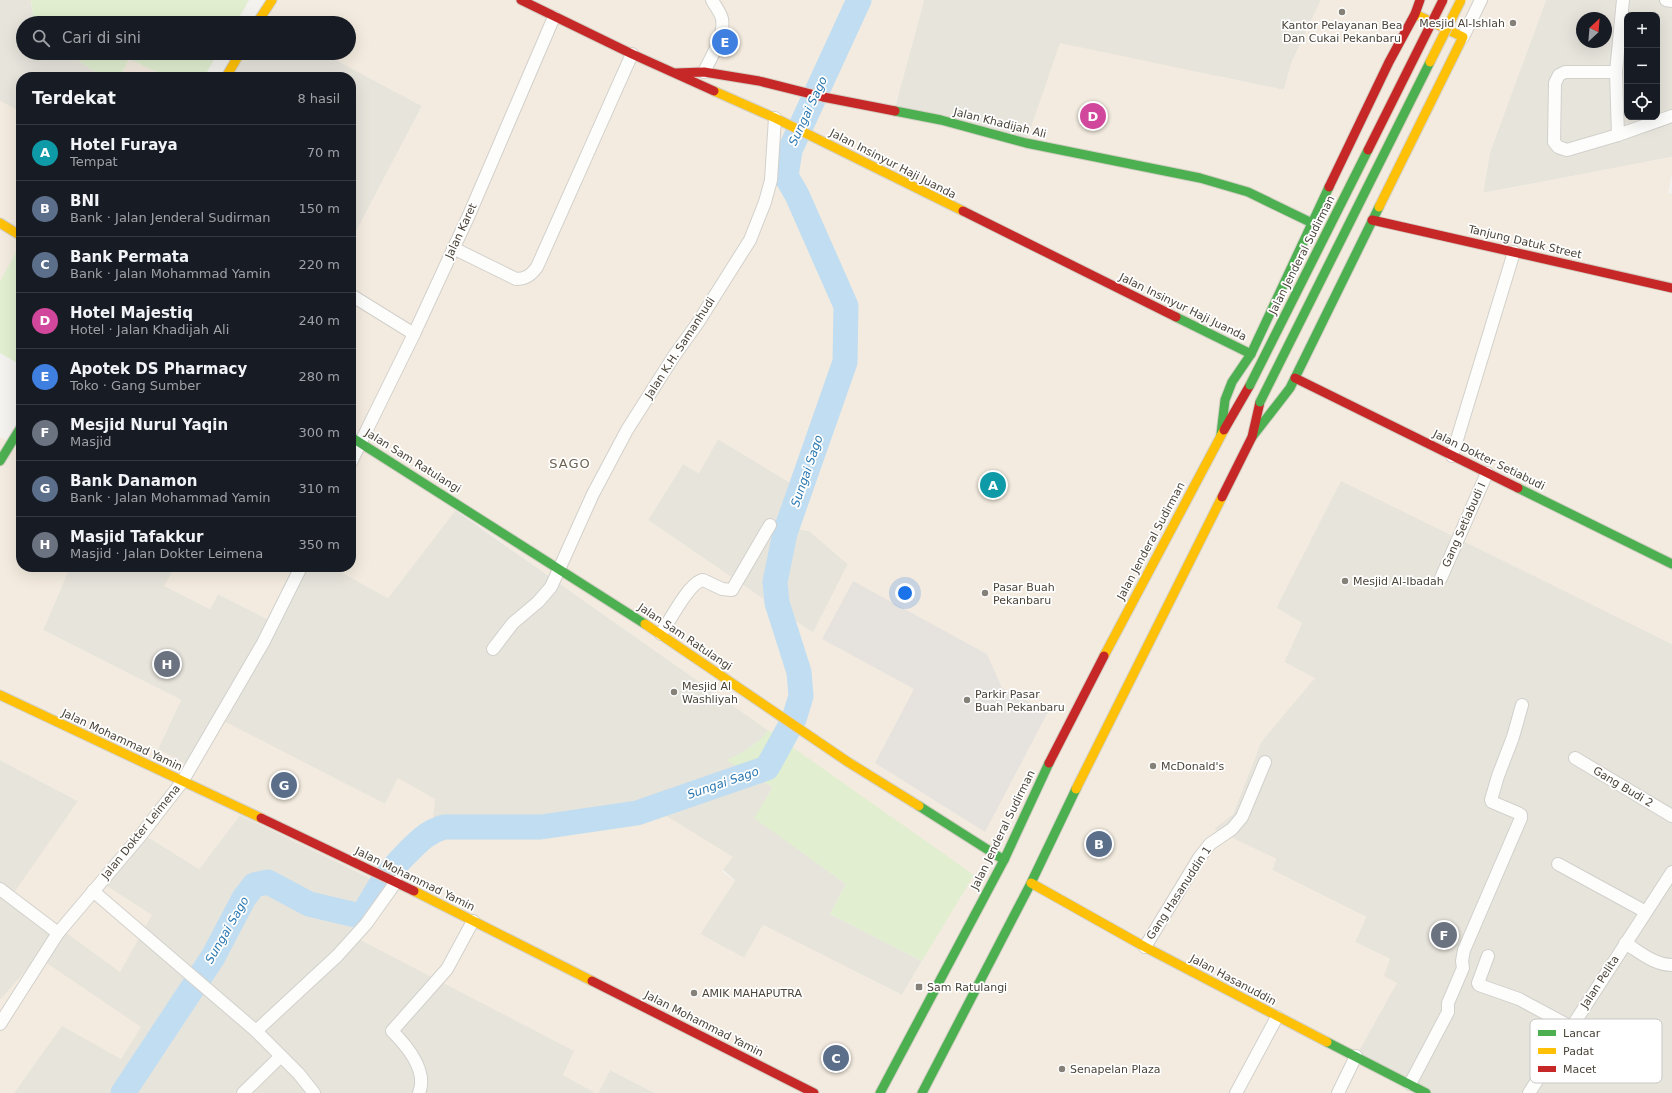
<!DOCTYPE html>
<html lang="id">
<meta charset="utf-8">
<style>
:root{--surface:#171b24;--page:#242831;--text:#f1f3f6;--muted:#9ea1a6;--line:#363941;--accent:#868178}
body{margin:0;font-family:"DejaVu Sans",sans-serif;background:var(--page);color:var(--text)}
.controls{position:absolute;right:12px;top:12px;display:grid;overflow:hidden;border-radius:8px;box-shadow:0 4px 16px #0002}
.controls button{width:36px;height:36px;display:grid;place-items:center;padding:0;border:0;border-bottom:1px solid var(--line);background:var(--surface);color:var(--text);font:20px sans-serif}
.compass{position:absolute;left:1576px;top:12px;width:36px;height:36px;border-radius:50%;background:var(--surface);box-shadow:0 4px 16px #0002;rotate:26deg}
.you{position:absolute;left:905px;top:593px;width:14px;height:14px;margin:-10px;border:3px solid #fff;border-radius:50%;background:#1a73e8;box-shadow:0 0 0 6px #1a73e833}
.badge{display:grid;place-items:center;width:26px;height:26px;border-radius:50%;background:var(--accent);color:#fff;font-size:13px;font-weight:700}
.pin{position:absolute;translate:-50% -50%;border:2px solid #fff;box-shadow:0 1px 4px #0006}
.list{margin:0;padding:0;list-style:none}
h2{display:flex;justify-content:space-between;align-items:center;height:52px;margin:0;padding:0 16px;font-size:17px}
h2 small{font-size:13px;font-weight:400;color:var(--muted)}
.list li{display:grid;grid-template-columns:26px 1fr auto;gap:12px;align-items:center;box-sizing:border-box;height:56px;padding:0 16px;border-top:1px solid var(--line)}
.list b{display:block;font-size:15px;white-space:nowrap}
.list p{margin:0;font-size:13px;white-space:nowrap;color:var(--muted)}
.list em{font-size:13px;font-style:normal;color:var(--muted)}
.icon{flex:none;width:22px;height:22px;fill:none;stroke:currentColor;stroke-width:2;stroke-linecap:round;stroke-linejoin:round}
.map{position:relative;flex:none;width:1672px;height:1093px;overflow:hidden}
.search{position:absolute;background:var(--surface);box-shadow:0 4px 16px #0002;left:16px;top:16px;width:340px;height:44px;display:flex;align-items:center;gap:10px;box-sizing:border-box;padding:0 14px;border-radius:22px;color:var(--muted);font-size:15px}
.panel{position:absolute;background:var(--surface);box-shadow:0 4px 16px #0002;left:16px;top:72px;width:340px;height:500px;border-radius:16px}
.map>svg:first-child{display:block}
</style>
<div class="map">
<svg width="1672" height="1093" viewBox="0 0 1672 1093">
<rect width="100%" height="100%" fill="#f4f2ee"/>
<g fill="#e7e4dc" fill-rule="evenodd">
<polygon points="0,0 31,0 34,23 23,23 23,53 67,53 103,77 21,77 21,112 0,101"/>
<polygon points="924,0 1321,0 1291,64 1284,90 1217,76 1026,143 894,111"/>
<path d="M1546 0H1672V157L1483 193 1490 152ZM1627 15H1657V117H1627ZM1582 18H1606V42H1582Z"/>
<polygon points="240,53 323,53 422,106 351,241 351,77 226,77"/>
<polygon points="718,439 794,485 781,525 809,531 848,564 813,633 648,520 683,464 699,473"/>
<polygon points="1341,480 1672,644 1672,1093 1426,1093 1356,1056 1396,983 1383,976 1390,959 1355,942 1366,917 1272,870 1276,859 1213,829 1233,814 1261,742 1314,678 1284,662 1302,623 1276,608"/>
<polygon points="455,510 768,730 764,737 738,756 727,760 773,787 755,818 846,884 830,914 922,961 902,995 763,925 744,958 700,934 735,880 644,802 512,824 452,824 428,827 398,779 385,804 218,719 191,767 158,749 181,700 43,630 70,567 175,567 165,586 210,609 218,594 271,621 299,567 332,567 388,598"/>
<polygon points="0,760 78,801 101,882 137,830 199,869 240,815 392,888 359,939 575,1051 563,1075 596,1093 14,1093 62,1025 121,1058 38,957 0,1000"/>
<polygon points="610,1070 655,1093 598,1093"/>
</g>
<g fill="#f3ebdf" fill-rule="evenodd">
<path d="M272 0H924L894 111 1026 142 1060 43 1284 90 1291 64 1321 0H1546L1490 152 1483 193 1672 157V173L1668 193 1672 194V644L1341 481 1276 608 1302 623 1284 662 1315 678 1261 742 1233 814 1214 829 1276 859 1272 870 1366 917 1355 942 1390 959 1384 976 1397 983 1356 1056 1426 1093H655L610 1070 598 1093H596L563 1075 574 1051 359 939 392 889 240 815 199 869 137 830 101 882 152 915 120 972 13 894 78 801 0 760V437L21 448V567H70L43 630 181 700 158 749 191 767 218 718 385 804 398 778 435 799 433 820 428 827 452 824H512L644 802 733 857 722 871 735 881 700 934 744 958 763 925 902 995 973 875 456 510 388 598 332 567H351V241L422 106 323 53H349V23H267ZM718 439 794 485 781 526 809 531 848 564 813 633 648 520 683 464 699 473Z"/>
<polygon points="129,59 168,77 120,77"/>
<polygon points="0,101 21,112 21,244 0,281"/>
<polygon points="175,567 299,567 271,621 218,594 210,609 164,586"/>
<polygon points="38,957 141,1027 121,1059 62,1026 14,1093 0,1093 0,1000"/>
</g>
<g fill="#e1eecf">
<polygon points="31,0 249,0 236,23 34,23"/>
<polygon points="67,53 218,53 204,77 168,77 129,59 120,77 103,77"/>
<polygon points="18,249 21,251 21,365 0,353 0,281"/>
<path d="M768 730 974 875 922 961 830 914 846 884 754 818 773 787 726 760C741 754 759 744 768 730Z"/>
</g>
<polygon fill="#e6e3df" points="853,581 987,654 1002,688 1048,712 985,832 875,763 914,689 822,639"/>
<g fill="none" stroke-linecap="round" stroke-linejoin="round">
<path stroke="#c0ddf1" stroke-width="25" d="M123 1093 213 957 244 898 254 885 268 882 309 904 360 916 364 913C379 887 386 874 407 853 419 841 427 832 444 827H541L637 813 767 768 794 719 801 696 799 672 777 603 775 582 785 533 845 362 846 306 797 195 786 176 790 150 859 0"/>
<g stroke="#d2d0cb" stroke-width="14">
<g id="street">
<polyline points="1666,0 1672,1"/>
<polyline points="1463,37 1481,0"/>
<path d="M704 72C711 57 725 36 722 19 721 13 715 6 712 0"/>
<polyline points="1616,72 1565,72 1559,75 1555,83 1554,142 1558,147 1567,150 1618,135 1672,116"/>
<polyline points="1618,135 1616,72 1623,0"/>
<path d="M453 248 516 279C526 279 531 275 537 267L632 54"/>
<polyline points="351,295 414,334"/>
<polyline points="1452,456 1514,252"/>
<polyline points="351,462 414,334 469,215 554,17"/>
<polyline points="1441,578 1487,473"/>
<path d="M661 634C669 622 689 582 703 580L722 589 732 590 770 525"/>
<polyline points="493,649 513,623 538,602 551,587 593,494 627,430 674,356 697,324 750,240 765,202 771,180 775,118"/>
<polyline points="1575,758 1672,816"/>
<polyline points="1558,864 1646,912"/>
<polyline points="0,889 58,933"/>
<polyline points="93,891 256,1031 299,1074 314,1093"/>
<path d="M1625 943C1640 952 1654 965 1672 965"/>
<polyline points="1145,947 1199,858 1210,844 1232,829 1242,817 1265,762"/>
<polyline points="1488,956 1478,983 1479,985 1519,999 1571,1027"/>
<polyline points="0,1024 58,933 141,835 182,782 263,643 301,567"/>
<polyline points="256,1031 337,956 366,924 396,882"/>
<polyline points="1410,1084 1448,1012 1448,1003 1463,968 1462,961 1464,950 1521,818 1521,815 1518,813 1492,802 1491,800 1498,776 1513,737 1522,705"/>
<polyline points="243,1093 281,1056"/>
<path d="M419 1093C428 1071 407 1046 392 1031L447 969 473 921"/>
<polyline points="1236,1093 1277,1017"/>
<polyline points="1338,1093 1356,1056"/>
<polyline points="1529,1093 1672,872"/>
</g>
</g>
<g stroke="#d3cfc5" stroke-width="11">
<g id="fast">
<polyline points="895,111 941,120 1026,143 1200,178 1248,192 1312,223"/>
<polyline points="1176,317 1251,354"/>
<polyline points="1221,434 1225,400 1232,382 1251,354 1329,187"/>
<polyline points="351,437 645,624"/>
<polyline points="1252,437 1290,388 1379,207"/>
<polyline points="0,461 21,427"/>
<polyline points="1518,488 1672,564"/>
<polyline points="919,806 1004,860"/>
<polyline points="1327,1042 1426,1093"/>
<polyline points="880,1093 1004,860 1049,763"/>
<polyline points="922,1093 1031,883 1076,789"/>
</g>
</g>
<g stroke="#d3cfc5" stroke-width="11">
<g id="slow">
<polyline points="257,23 272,0"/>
<polyline points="226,77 240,53"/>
<polyline points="714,91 775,118 963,211"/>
<polyline points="1379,207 1463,37 1415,14"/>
<polyline points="0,223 21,236"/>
<polyline points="645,624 848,762 919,806"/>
<polyline points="1104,656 1224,430"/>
<polyline points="0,695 261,818"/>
<polyline points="1076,789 1222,497"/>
<polyline points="1031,883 1145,947 1327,1042"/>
<polyline points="414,891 592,981"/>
</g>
</g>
<g stroke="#d3cfc5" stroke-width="11">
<g id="jam">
<polyline points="521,0 632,54 714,91"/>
<polyline points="676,73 704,72 759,81 823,97 895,111"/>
<polyline points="1329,187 1389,62 1415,14 1420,0"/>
<polyline points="963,211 1176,317"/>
<polyline points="1372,220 1672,288"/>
<polyline points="1295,378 1518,488"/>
<polyline points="1224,430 1250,385"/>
<polyline points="1222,497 1252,437 1260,402"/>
<polyline points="1049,763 1104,656"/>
<polyline points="261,818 414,891"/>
<polyline points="592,981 814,1093"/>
</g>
</g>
<use href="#street" stroke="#fdfdfc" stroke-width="12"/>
<use href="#fast" stroke="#4caf50" stroke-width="9"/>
<use href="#slow" stroke="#ffc107" stroke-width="9"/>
<use href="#jam" stroke="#c62828" stroke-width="9"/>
<g stroke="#d6cebb" stroke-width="11" stroke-linecap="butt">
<g id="fast-bridge">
<polyline points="1250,385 1368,150"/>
<polyline points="1260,402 1430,62"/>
</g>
</g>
<g stroke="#d6cebb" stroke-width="11" stroke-linecap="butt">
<polyline id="slow-bridge" points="1430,62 1461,0"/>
</g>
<g stroke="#d6cebb" stroke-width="11" stroke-linecap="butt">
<polyline id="jam-bridge" points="1368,150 1443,0"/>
</g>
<use href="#fast-bridge" stroke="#4caf50" stroke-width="9"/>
<use href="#slow-bridge" stroke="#ffc107" stroke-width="9"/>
<use href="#jam-bridge" stroke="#c62828" stroke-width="9"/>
</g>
<g fill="#868178" stroke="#fff" stroke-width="1.5">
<circle cx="1342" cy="12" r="4"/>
<circle cx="1513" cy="23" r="4"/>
<circle cx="1345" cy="581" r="4"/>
<circle cx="985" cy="593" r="4"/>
<circle cx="674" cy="692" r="4"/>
<circle cx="967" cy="700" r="4"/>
<circle cx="1153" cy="766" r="4"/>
<rect x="915" y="983" width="8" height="8" rx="2"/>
<circle cx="694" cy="993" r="4"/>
<circle cx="1062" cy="1069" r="4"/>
</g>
<g text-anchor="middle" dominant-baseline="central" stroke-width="3.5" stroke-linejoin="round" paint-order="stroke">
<g font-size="11" fill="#4b4439" stroke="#fff" text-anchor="start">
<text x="1505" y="23" text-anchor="end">Mesjid Al-Ishlah</text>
<text x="1342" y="25" text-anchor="middle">Kantor Pelayanan Bea<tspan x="1342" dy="13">Dan Cukai Pekanbaru</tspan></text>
<text x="1353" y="581">Mesjid Al-Ibadah</text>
<text x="993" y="587">Pasar Buah<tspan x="993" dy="13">Pekanbaru</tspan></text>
<text x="682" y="686">Mesjid Al<tspan x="682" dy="13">Washliyah</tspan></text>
<text x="975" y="694">Parkir Pasar<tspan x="975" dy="13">Buah Pekanbaru</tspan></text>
<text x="1161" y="766">McDonald's</text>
<text x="927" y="987">Sam Ratulangi</text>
<text x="702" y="993">AMIK MAHAPUTRA</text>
<text x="1070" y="1069">Senapelan Plaza</text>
</g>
<g font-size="11" fill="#4b4439" stroke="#fff">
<text transform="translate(1000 123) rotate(14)">Jalan Khadijah Ali</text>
<text transform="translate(893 164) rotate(27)">Jalan Insinyur Haji Juanda</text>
<text transform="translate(461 231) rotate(-65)">Jalan Karet</text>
<text transform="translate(1525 242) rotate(13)">Tanjung Datuk Street</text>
<text transform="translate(1302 255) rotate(-63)">Jalan Jenderal Sudirman</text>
<text transform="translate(1183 307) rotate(26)">Jalan Insinyur Haji Juanda</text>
<text transform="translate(680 348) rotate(-57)">Jalan K.H. Samanhudi</text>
<text transform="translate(1489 460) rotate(26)">Jalan Dokter Setiabudi</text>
<text transform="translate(413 461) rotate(32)">Jalan Sam Ratulangi</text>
<text transform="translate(1464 525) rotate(-66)">Gang Setiabudi I</text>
<text transform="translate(1151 541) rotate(-62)">Jalan Jenderal Sudirman</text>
<text transform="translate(685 637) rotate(34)">Jalan Sam Ratulangi</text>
<text transform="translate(122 740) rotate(25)">Jalan Mohammad Yamin</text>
<text transform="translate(1623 787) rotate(31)">Gang Budi 2</text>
<text transform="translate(1003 830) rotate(-64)">Jalan Jenderal Sudirman</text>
<text transform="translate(141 832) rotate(-51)">Jalan Dokter Leimena</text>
<text transform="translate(415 879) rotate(26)">Jalan Mohammad Yamin</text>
<text transform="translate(1179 893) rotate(-57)">Gang Hasanuddin 1</text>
<text transform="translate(1233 980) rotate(28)">Jalan Hasanuddin</text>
<text transform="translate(1600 982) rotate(-57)">Jalan Pelita</text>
<text transform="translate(704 1024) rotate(27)">Jalan Mohammad Yamin</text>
</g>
<g font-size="12" font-style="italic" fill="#2e7ab2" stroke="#fff">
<text transform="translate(808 111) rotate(-65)">Sungai Sago</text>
<text transform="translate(807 471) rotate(-71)">Sungai Sago</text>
<text transform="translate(723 783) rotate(-19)">Sungai Sago</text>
<text transform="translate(227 930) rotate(-60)">Sungai Sago</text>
</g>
<g font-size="13" letter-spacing="1" fill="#6e6250" stroke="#fff">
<text x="570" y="463">SAGO</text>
</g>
</g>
<rect x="1530" y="1019" width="132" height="64" rx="6" fill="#fff" stroke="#c9c7c4" stroke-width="1"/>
<rect x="1538" y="1030" width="18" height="6" fill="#4caf50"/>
<rect x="1538" y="1048" width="18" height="6" fill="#ffc107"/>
<rect x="1538" y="1066" width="18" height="6" fill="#c62828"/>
<g font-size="11" fill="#4b4439">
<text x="1563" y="1037">Lancar</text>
<text x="1563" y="1055">Padat</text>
<text x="1563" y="1073">Macet</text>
</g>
</svg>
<div class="controls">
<button>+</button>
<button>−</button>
<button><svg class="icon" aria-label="locate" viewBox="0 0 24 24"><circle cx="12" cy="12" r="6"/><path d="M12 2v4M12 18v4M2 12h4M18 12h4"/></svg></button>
</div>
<svg class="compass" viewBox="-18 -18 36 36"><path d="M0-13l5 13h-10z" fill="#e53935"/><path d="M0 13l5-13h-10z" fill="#9ea1a6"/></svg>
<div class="you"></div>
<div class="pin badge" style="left:993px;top:485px;background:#0f9aa8">A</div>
<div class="pin badge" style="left:1099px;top:844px;background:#5c6f8a">B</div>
<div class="pin badge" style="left:836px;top:1058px;background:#5c6f8a">C</div>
<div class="pin badge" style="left:1093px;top:116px;background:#d1479c">D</div>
<div class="pin badge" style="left:725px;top:42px;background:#3f7fe0">E</div>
<div class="pin badge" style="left:1444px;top:935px;background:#6b7280">F</div>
<div class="pin badge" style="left:284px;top:785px;background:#5c6f8a">G</div>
<div class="pin badge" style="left:167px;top:664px;background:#6b7280">H</div>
<div class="search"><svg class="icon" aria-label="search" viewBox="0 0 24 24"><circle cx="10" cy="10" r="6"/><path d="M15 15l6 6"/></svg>Cari di sini</div>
<section class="panel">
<h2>Terdekat<small>8 hasil</small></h2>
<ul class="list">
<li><span class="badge" style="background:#0f9aa8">A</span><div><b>Hotel Furaya</b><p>Tempat</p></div><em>70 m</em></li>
<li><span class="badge" style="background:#5c6f8a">B</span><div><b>BNI</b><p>Bank · Jalan Jenderal Sudirman</p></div><em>150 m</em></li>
<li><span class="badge" style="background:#5c6f8a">C</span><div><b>Bank Permata</b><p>Bank · Jalan Mohammad Yamin</p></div><em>220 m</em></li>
<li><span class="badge" style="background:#d1479c">D</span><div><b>Hotel Majestiq</b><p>Hotel · Jalan Khadijah Ali</p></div><em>240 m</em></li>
<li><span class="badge" style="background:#3f7fe0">E</span><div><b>Apotek DS Pharmacy</b><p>Toko · Gang Sumber</p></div><em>280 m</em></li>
<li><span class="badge" style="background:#6b7280">F</span><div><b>Mesjid Nurul Yaqin</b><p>Masjid</p></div><em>300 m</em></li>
<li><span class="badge" style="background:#5c6f8a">G</span><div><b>Bank Danamon</b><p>Bank · Jalan Mohammad Yamin</p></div><em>310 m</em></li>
<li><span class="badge" style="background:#6b7280">H</span><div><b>Masjid Tafakkur</b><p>Masjid · Jalan Dokter Leimena</p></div><em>350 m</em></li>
</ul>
</section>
</div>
